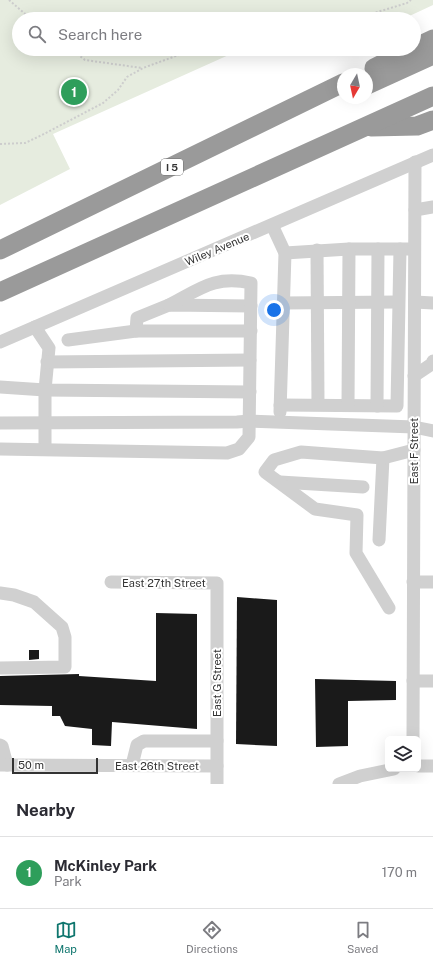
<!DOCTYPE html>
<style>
:root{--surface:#fff;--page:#f7f7f7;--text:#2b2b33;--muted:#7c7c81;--line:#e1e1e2;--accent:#0f766e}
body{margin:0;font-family:"Public Sans",sans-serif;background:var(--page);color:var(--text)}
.controls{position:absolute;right:12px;bottom:12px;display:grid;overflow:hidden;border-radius:6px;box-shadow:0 4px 16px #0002}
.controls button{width:36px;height:36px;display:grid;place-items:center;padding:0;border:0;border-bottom:1px solid var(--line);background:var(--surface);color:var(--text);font:20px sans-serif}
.compass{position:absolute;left:337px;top:68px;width:36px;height:36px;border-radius:50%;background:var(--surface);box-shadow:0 4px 16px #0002;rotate:189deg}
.scale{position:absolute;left:12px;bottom:10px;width:86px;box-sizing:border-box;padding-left:4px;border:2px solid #333;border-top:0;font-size:11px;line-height:14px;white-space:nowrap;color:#333;-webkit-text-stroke:3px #fff;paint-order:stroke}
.you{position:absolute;left:274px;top:310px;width:14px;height:14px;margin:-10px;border:3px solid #fff;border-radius:50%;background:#1a73e8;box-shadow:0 0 0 6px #1a73e833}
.badge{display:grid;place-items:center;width:26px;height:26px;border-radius:50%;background:var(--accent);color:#fff;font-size:13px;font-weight:700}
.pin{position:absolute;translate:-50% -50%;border:2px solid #fff;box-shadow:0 1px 4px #0006}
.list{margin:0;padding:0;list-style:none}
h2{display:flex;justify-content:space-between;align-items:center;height:52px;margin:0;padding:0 16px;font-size:17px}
h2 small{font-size:13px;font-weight:400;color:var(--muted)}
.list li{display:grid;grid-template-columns:26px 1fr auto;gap:12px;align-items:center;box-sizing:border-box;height:72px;padding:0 16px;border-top:1px solid var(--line)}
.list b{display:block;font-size:15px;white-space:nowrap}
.list p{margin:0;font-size:13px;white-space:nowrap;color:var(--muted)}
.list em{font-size:13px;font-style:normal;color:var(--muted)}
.icon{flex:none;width:22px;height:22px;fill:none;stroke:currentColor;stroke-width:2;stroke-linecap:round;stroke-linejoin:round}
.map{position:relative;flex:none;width:433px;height:784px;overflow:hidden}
.search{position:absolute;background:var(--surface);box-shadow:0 4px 16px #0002;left:12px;right:12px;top:12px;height:44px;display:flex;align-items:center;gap:10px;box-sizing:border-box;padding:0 14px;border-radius:22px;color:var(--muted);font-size:15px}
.sheet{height:124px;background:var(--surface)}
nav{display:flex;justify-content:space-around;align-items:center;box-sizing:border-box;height:56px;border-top:1px solid var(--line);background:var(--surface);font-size:11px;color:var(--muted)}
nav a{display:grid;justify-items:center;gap:2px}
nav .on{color:var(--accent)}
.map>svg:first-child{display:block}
</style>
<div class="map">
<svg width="433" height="784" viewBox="0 0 433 784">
<rect width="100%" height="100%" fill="#fff"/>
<polygon fill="#e6ecdf" points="0,0 433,0 433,5 403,19 19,19 19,49 242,49 53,134 70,169 0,205"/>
<g fill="#1a1a1a">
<polygon points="237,597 277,600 277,746 236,744"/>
<polygon points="156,613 197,614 197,729 112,722 111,746 92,745 92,729 65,726 60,716 52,716 52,706 0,705 0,676 79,674 79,676 156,681"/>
<polygon points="29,650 39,650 39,659 29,660"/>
<polygon points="315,679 396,681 396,700 348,701 348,746 316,747"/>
</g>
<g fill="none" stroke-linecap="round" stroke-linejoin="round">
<g stroke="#cdcdcd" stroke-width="2" stroke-dasharray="2 2" stroke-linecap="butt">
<polyline points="9,0 31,19"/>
<polyline points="300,19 374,13 407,3 411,0"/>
<polyline points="71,49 85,60 142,68"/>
<polyline points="0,144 25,143 42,135 103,103 118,90 127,77 143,68 195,49"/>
</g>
<g stroke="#d0d0d0" stroke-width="13">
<polyline points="415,210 433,207"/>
<polyline points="272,225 285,253 280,412"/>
<polyline points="317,250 318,404"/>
<polyline points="285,253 349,249 409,249"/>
<polyline points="415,302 433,303"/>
<polyline points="283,303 398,302"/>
<polyline points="35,327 49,348 45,390 45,449"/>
<polyline points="136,331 137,318 169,305 251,306"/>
<polyline points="68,340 136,331 251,331"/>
<polyline points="0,342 433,155"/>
<polyline points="47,362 250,360"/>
<polyline points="414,376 433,363 433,361"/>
<polyline points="0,387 45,390 250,392"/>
<polyline points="280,405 397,406 400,249"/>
<polyline points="348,405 349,249"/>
<polyline points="377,406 378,249"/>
<polyline points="0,423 237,422 250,421 414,427 433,431"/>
<path d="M0 449 227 453 239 449 249 437 251 283C215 275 200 289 169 305"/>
<polyline points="280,482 363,487"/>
<polyline points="379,540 383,458"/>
<polyline points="111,582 217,583 217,784"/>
<polyline points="413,582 433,582"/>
<polyline points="0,593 14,595 34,602 62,627 65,637 65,667 0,668"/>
<polyline points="389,608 356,553 357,515 315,509 265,472 274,460 301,452 383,458 414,450"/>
<polyline points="413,681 433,681"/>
<polyline points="413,739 415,162"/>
<polyline points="0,745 2,746 7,765"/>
<polyline points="0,765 217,766"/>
<polyline points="132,765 137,745 144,741 217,741"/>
<polyline points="418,766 433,766"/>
<polyline points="339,784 360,776 394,769"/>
</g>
<g stroke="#9a9a9a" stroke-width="19">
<polyline points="414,48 433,39"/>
<polyline points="374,68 412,49"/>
<polyline points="367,85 433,55"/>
<polyline points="371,127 417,126 433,120"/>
<polyline points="0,250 343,83"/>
<polyline points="0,292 433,96"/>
</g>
</g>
<g text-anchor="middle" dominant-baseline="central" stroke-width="4" stroke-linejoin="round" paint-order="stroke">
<rect fill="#fff" stroke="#707070" stroke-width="1" x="161" y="159" width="22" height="16" rx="3"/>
<g font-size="10" font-weight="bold" fill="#333">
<text x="172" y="167">I 5</text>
</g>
<g font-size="11" fill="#333" stroke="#fff">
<text transform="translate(217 249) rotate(-23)">Wiley Avenue</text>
<text transform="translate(414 451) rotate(-90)">East F Street</text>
<text x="164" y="583">East 27th Street</text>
<text transform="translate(217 683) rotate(-90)">East G Street</text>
<text x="157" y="766">East 26th Street</text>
</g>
</g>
</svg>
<div class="controls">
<button><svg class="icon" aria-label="layers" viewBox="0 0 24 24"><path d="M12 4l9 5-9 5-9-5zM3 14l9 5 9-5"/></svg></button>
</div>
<svg class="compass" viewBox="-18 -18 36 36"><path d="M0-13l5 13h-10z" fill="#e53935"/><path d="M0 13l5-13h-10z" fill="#7c7c81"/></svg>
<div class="scale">50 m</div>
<div class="you"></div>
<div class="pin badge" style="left:74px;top:92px;background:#2e9e5b">1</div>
<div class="search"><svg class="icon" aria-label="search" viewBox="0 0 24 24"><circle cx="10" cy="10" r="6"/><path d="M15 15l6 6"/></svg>Search here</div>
</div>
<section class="sheet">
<h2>Nearby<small></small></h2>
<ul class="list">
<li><span class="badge" style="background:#2e9e5b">1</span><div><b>McKinley Park</b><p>Park</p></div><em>170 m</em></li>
</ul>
</section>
<nav>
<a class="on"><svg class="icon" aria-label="map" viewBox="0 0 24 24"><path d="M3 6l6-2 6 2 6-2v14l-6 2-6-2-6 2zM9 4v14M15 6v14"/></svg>Map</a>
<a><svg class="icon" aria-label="directions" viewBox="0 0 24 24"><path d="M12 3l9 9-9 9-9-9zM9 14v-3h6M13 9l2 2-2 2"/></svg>Directions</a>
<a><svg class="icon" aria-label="saved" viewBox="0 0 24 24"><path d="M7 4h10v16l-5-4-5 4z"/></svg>Saved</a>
</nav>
